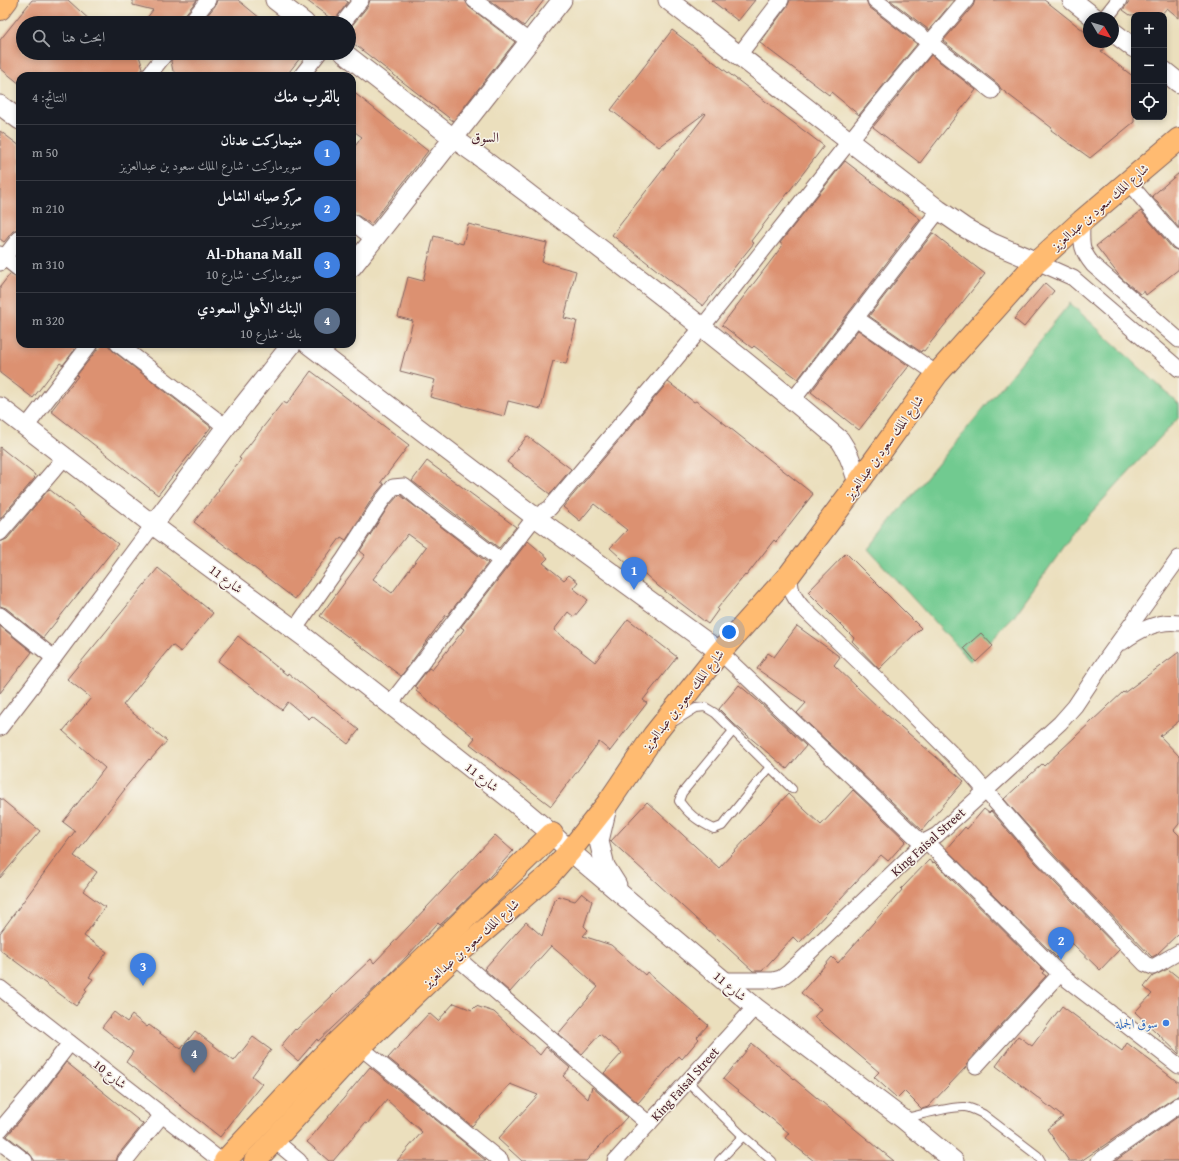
<!DOCTYPE html>
<html lang="ar">
<meta charset="utf-8">
<style>
:root{--surface:#171b24;--page:#20242c;--text:#f1f3f6;--muted:#9ea1a6;--line:#363941;--accent:#db2777}
body{margin:0;font-family:"Gentium Book Plus",Amiri,serif;background:var(--page);color:var(--text);direction:rtl}
.controls{position:absolute;right:12px;top:12px;display:grid;overflow:hidden;border-radius:8px;box-shadow:0 2px 6px #0003}
.controls button{width:36px;height:36px;display:grid;place-items:center;padding:0;border:0;border-bottom:1px solid var(--line);background:var(--surface);color:var(--text);font:20px sans-serif}
.compass{position:absolute;left:1083px;top:12px;width:36px;height:36px;border-radius:50%;background:var(--surface);box-shadow:0 2px 6px #0003;rotate:128deg}
.you{position:absolute;left:729px;top:632px;width:14px;height:14px;margin:-10px;border:3px solid #fff;border-radius:50%;background:#1a73e8;box-shadow:0 0 0 6px #1a73e833}
.badge{display:grid;place-items:center;width:26px;height:26px;border-radius:50%;background:var(--accent);color:#fff;font-size:13px;font-weight:700}
.pin{position:absolute;translate:-50% -33px;filter:drop-shadow(0 1px 2px #0008)}
.pin::after{content:'';position:absolute;top:21px;width:14px;height:12px;background:inherit;clip-path:polygon(0 0,100% 0,50% 100%)}
.list{margin:0;padding:0;list-style:none}
h2{display:flex;justify-content:space-between;align-items:center;height:52px;margin:0;padding:0 16px;font-size:17px}
h2 small{font-size:13px;font-weight:400;color:var(--muted)}
.list li{display:grid;grid-template-columns:26px 1fr auto;gap:12px;align-items:center;box-sizing:border-box;height:56px;padding:0 16px;border-top:1px solid var(--line)}
.list b{display:block;font-size:15px;white-space:nowrap}
.list p{margin:0;font-size:13px;white-space:nowrap;color:var(--muted)}
.list em{font-size:13px;font-style:normal;color:var(--muted)}
.icon{flex:none;width:22px;height:22px;fill:none;stroke:currentColor;stroke-width:2;stroke-linecap:round;stroke-linejoin:round}
.map{position:relative;flex:none;width:1179px;height:1161px;overflow:hidden;direction:ltr}
.search{position:absolute;background:var(--surface);box-shadow:0 2px 6px #0003;left:16px;top:16px;width:340px;height:44px;display:flex;align-items:center;gap:10px;box-sizing:border-box;padding:0 14px;border-radius:22px;color:var(--muted);font-size:15px}
.panel{position:absolute;background:var(--surface);box-shadow:0 2px 6px #0003;left:16px;top:72px;width:340px;height:276px;border-radius:12px;direction:rtl}
.map>svg:first-child{display:block}
</style>
<div class="map">
<svg width="1179" height="1161" viewBox="0 0 1179 1161">
<rect width="100%" height="100%" fill="#f7f3e8"/>
<filter id="ink" filterUnits="userSpaceOnUse"><feTurbulence type="fractalNoise" baseFrequency=".025" numOctaves="2"/><feDisplacementMap in="SourceGraphic" scale="8" xChannelSelector="R" yChannelSelector="G"/><feConvolveMatrix kernelMatrix="1 2 1 2 8 2 1 2 1" color-interpolation-filters="sRGB"/></filter>
<filter id="wash" filterUnits="userSpaceOnUse"><feTurbulence type="fractalNoise" baseFrequency=".012" numOctaves="4" result="noise"/><feDisplacementMap in="SourceGraphic" scale="16" xChannelSelector="R" yChannelSelector="G"/><feGaussianBlur stdDeviation="0.9" result="paint"/><feColorMatrix in="noise" values="0 0 0 0 0 0 0 0 0 0 0 0 0 0 0 0 0 1.4 0 .05"/><feComposite in="paint" operator="in"/></filter>
<g filter="url(#wash)">
<rect width="100%" height="100%" fill="#ebdfbd"/>
<polygon fill="#71ca90" stroke="#5e745e" points="1070,303 1179,404 1179,417 1079,526 1013,618 970,661 868,549"/>
<g id="blocks">
<g fill="#dc9171" fill-rule="evenodd">
<polygon points="32,0 68,0 93,23 23,23 23,53 138,53 143,68 139,76 20,76 20,84 0,68 0,40"/>
<polygon points="133,0 197,0 183,17 181,23 143,23 153,10 133,5"/>
<polygon points="217,0 238,0 266,23 201,23 215,6"/>
<polygon points="306,0 345,0 348,2 334,21"/>
<polygon points="370,0 465,0 469,7 515,42 453,121 349,40 349,29 368,6"/>
<polygon points="489,0 544,0 524,26"/>
<polygon points="711,0 755,0 738,21"/>
<polygon points="790,0 866,0 869,7 917,44 859,115 831,92 829,95 760,43 788,5"/>
<polygon points="890,0 954,0 929,30"/>
<polygon points="975,0 1044,0 1051,5 1089,35 1089,42 1098,42 1105,47 1101,52 1134,77 1134,122 1090,158 1051,130 1052,128 1001,89 998,84 943,41 973,6"/>
<polygon points="1130,0 1179,0 1179,18 1167,8 1161,15 1130,15 1123,10"/>
<polygon points="672,30 824,146 751,241 754,243 703,306 612,235 706,114 705,113 659,147 611,110"/>
<polygon points="175,53 304,53 286,76 179,76 173,71 171,61"/>
<polygon points="931,55 976,90 920,163 873,127"/>
<polygon points="352,91 428,151 371,224 357,215 352,213 352,150 362,137 352,130"/>
<polygon points="0,131 20,146 20,228 13,231 4,242 0,239"/>
<polygon points="845,161 920,219 798,379 754,346 752,348 722,325 783,245 780,243"/>
<polygon points="1179,173 1179,228 1152,196"/>
<polygon points="1141,211 1172,248 1179,251 1179,269 1146,295 1144,291 1140,294 1121,278 1096,246"/>
<polygon points="468,224 547,243 542,262 576,271 564,318 577,321 566,364 553,361 541,409 508,401 504,416 430,397 435,380 400,371 413,321 398,317 408,277 423,281 434,236 463,244"/>
<polygon points="933,233 985,274 924,351 922,350 921,352 869,316"/>
<polygon points="10,274 15,277 20,279 20,344 79,344 63,365 60,363 33,398 0,373 0,287"/>
<polygon points="1045,283 1054,291 1024,327 1014,319"/>
<polygon points="858,330 909,366 859,430 811,392"/>
<polygon points="99,344 107,344 113,351 211,427 158,495 51,411 78,376 77,375 97,350"/>
<polygon points="311,371 409,445 381,482 384,484 373,497 346,540 341,537 295,599 194,522 219,490 218,489 241,459 239,458 260,431 283,402 287,404"/>
<polygon points="668,382 694,402 696,401 813,494 776,542 774,540 746,576 745,575 717,609 718,610 708,624 658,586 634,564 631,567 610,548 627,530 594,504 580,521 563,507"/>
<polygon points="527,436 571,469 550,494 507,462"/>
<polygon points="0,447 35,475 34,477 35,478 0,519"/>
<polygon points="427,461 516,527 499,548 412,481"/>
<polygon points="49,489 118,544 43,638 6,608 0,606 0,542 7,539"/>
<path d="M400 495 488 563 447 616 446 615 401 676 320 616 365 555 360 551 388 507 398 496ZM408 534 426 547 392 593 373 579Z"/>
<polygon points="528,541 548,558 543,563 564,580 569,575 578,582 573,588 588,600 574,617 568,612 554,630 595,662 628,619 677,657 643,700 647,703 610,751 599,742 551,806 470,744 475,738 416,691 418,688 415,686 429,668 432,670 462,632 464,629 461,627"/>
<polygon points="846,553 921,628 879,669 852,641 854,638 808,592"/>
<polygon points="158,568 213,613 181,652 172,645 123,705 167,741 150,760 149,759 124,789 125,789 74,856 97,872 83,891 105,907 84,936 107,952 89,977 93,979 85,989 87,991 76,1006 0,950 0,933 75,831 63,822 105,768 63,731 91,698 67,679"/>
<polygon points="0,626 32,652 0,693"/>
<polygon points="797,626 840,657 834,665 880,709 964,781 922,830 797,713 806,703 757,669 768,653 774,657"/>
<polygon points="981,633 993,646 976,662 964,648"/>
<polygon points="238,636 287,675 288,673 359,730 348,744 312,716 309,719 288,702 282,710 218,661"/>
<polygon points="1179,652 1179,721 1160,736 1179,756 1179,824 1174,830 1179,835 1179,933 1156,955 1152,957 1050,851 1004,799 1042,764 1044,766 1123,692 1124,693"/>
<polygon points="739,685 759,702 806,746 787,769 734,724 719,709"/>
<polygon points="853,790 906,841 888,861 881,855 799,943 793,937 762,971 753,971 611,841 647,802 719,868 788,794 821,825"/>
<polygon points="0,798 40,831 0,878"/>
<polygon points="984,809 989,813 991,811 1036,863 1119,950 1100,970 1072,943 1057,958 946,849 965,827 967,829"/>
<polygon points="495,835 513,851 480,887 440,925 438,923 392,972 318,1041 317,1039 298,1061 281,1046 295,1029 296,1030 371,959 374,963"/>
<polygon points="929,860 933,863 934,862 1044,971 1042,973 1046,976 969,1060 967,1066 928,1107 922,1109 904,1091 897,1098 874,1077 879,1072 814,1017 821,1009 801,993 832,957 838,963 902,890 901,889"/>
<polygon points="582,893 592,901 584,926 588,930 583,936 611,945 645,975 647,972 708,1025 697,1037 699,1039 682,1059 679,1056 638,1103 604,1073 622,1053 600,1034 582,1054 558,1034 598,987 563,956 551,946 510,992 484,969 526,922 542,936 554,900 558,896 575,901"/>
<polygon points="1168,969 1179,978 1179,1054 1135,1012 1152,994 1144,987 1153,976"/>
<polygon points="454,1003 472,1010 476,1006 494,1012 540,1055 546,1047 570,1068 563,1076 588,1099 592,1087 627,1117 586,1161 522,1161 498,1139 538,1095 510,1084 472,1126 388,1058 429,1013 438,1021"/>
<polygon points="1062,1006 1122,1051 1127,1043 1179,1083 1179,1096 1174,1098 1081,1161 1069,1161 1047,1129 1063,1117 996,1066 1018,1036 1032,1046"/>
<polygon points="114,1012 127,1022 132,1015 147,1027 149,1025 181,1049 195,1031 234,1061 253,1037 271,1050 252,1076 262,1084 220,1137 126,1062 133,1052 102,1027"/>
<polygon points="752,1044 817,1098 894,1161 814,1161 785,1138 789,1133 723,1079"/>
<polygon points="66,1062 143,1124 118,1155 116,1161 35,1161 30,1154 7,1136 40,1097"/>
<polygon points="370,1067 466,1144 486,1161 397,1161 422,1132 387,1100 367,1124 365,1123 333,1161 329,1161 307,1142"/>
<polygon points="1179,1116 1179,1161 1115,1161"/>
</g>
</g>
</g>
<g filter="url(#ink)">
<use href="#blocks" fill-opacity="0" stroke="#82625e" stroke-width="1"/>
<g fill="none" stroke-linecap="round" stroke-linejoin="round">
<g stroke="#82625e" stroke-width="10">
<g id="service">
<polyline points="675,721 696,708 705,707 715,713 792,789"/>
<path d="M733 731 682 793 679 801C687 813 701 823 714 829L722 826 770 767"/>
<polyline points="688,1082 743,1136 772,1161"/>
<path d="M906 1118C921 1115 950 1106 965 1107 972 1108 977 1111 983 1114L1038 1156 1041 1161"/>
<polyline points="719,1161 743,1136"/>
</g>
</g>
<g stroke="#82625e" stroke-width="17">
<g id="minor">
<polyline points="474,0 530,42"/>
<polyline points="875,0 992,91"/>
<polyline points="1105,18 1119,0"/>
<polyline points="190,23 208,0"/>
<polyline points="343,23 361,0"/>
<polyline points="739,55 781,0"/>
<polyline points="148,76 166,53"/>
<polyline points="301,76 319,53"/>
<polyline points="1128,182 1179,242"/>
<path d="M1082 221C1082 242 1079 248 1093 265L1179 340"/>
<polyline points="352,222 374,239"/>
<polyline points="0,254 20,270"/>
<polyline points="1037,262 1073,278 1179,369"/>
<polyline points="0,263 20,237"/>
<polyline points="856,318 937,374"/>
<polyline points="118,344 226,427"/>
<polyline points="793,400 939,210"/>
<polyline points="26,427 90,344"/>
<polyline points="0,533 65,457"/>
<path d="M790 574C790 590 792 595 802 607L882 684 965 767 1043 857 1145 964 1153 967 1179 952"/>
<polyline points="0,615 54,658"/>
<polyline points="294,630 344,559 381,502 393,487 404,486 423,502 501,561"/>
<path d="M1123 642C1139 630 1158 620 1179 623"/>
<polyline points="720,652 923,844"/>
<path d="M390 704 535 517 550 508C601 447 653 387 703 326 790 217 875 106 966 0"/>
<polyline points="0,728 54,658 153,525"/>
<polyline points="926,841 1060,974"/>
<polyline points="455,956 649,1124"/>
<polyline points="723,980 773,980 781,978 789,972 926,841 937,835 1060,723 1075,706 1107,658 1179,558"/>
<polyline points="0,988 221,1161"/>
<polyline points="360,1047 501,1161"/>
<polyline points="976,1066 1060,974 1179,1066"/>
<polyline points="0,1130 33,1091 70,1043"/>
<polyline points="274,1140 299,1161"/>
<polyline points="0,1142 25,1161"/>
<polyline points="125,1161 162,1115"/>
<polyline points="615,1161 755,1007"/>
<polyline points="1099,1161 1179,1105"/>
</g>
</g>
<g stroke="#82625e" stroke-width="21">
<g id="tertiary">
<polyline points="275,0 305,23"/>
<polyline points="668,0 849,141 939,210 965,228 992,243 1037,262"/>
<polyline points="1072,0 1095,18"/>
<polyline points="1113,32 1134,48"/>
<path d="M344 53 453 138 480 157C602 250 724 341 840 440 850 454 853 468 858 483"/>
<polyline points="1164,71 1179,83"/>
<polyline points="0,105 20,120"/>
<polyline points="352,267 562,0"/>
<polyline points="308,344 535,517 720,652"/>
<polyline points="0,407 153,525 307,639 514,802 552,834 570,851 755,1007 903,1119 954,1161"/>
<polyline points="153,525 226,427 292,344"/>
<polyline points="608,803 599,841 605,866 617,885"/>
</g>
</g>
<g stroke="#82625e" stroke-width="24">
<g id="primary">
<polyline points="0,9 7,0"/>
<polyline points="225,1161 322,1057 552,834"/>
<polyline points="255,1161 360,1047 455,956 549,875 570,851 608,803 654,735 720,652 790,574 858,483 937,374 1037,262 1082,221 1179,139"/>
</g>
</g>
<use href="#service" stroke="#fff" stroke-width="8"/>
<use href="#minor" stroke="#fff" stroke-width="15"/>
<use href="#tertiary" stroke="#fff" stroke-width="19"/>
<use href="#primary" stroke="#ffbb71" stroke-width="22"/>
</g>
</g>
<circle fill="#3f7fe0" stroke="#f7f3e8" stroke-width="1.5" cx="1166" cy="1023" r="4"/>
<g text-anchor="middle" dominant-baseline="central" stroke-width="3" stroke-linejoin="round" paint-order="stroke">
<g font-size="13" fill="#4a1f2b" stroke="#f7f3e8">
<text transform="translate(1100 207) rotate(-41)">شارع الملك سعود بن عبدالعزيز</text>
<text transform="translate(884 447) rotate(-54)">شارع الملك سعود بن عبدالعزيز</text>
<text transform="translate(226 579) rotate(37)">شارع 11</text>
<text transform="translate(683 700) rotate(-52)">شارع الملك سعود بن عبدالعزيز</text>
<text transform="translate(482 777) rotate(38)">شارع 11</text>
<text transform="translate(928 842) rotate(-42)">King Faisal Street</text>
<text transform="translate(471 943) rotate(-42)">شارع الملك سعود بن عبدالعزيز</text>
<text transform="translate(730 986) rotate(40)">شارع 11</text>
<text transform="translate(110 1074) rotate(38)">شارع 10</text>
<text transform="translate(685 1084) rotate(-48)">King Faisal Street</text>
</g>
<g font-size="13" fill="#366cbe" stroke="#f7f3e8" text-anchor="end">
<text x="1158" y="1023">سوق الجملة</text>
</g>
<g font-size="14" fill="#4a1f2b" stroke="#f7f3e8">
<text x="485" y="137">السوق</text>
</g>
</g>
</svg>
<div class="controls">
<button>+</button>
<button>−</button>
<button><svg class="icon" aria-label="locate" viewBox="0 0 24 24"><circle cx="12" cy="12" r="6"/><path d="M12 2v4M12 18v4M2 12h4M18 12h4"/></svg></button>
</div>
<svg class="compass" viewBox="-18 -18 36 36"><path d="M0-13l5 13h-10z" fill="#e53935"/><path d="M0 13l5-13h-10z" fill="#9ea1a6"/></svg>
<div class="you"></div>
<div class="pin badge" style="left:634px;top:590px;background:#3f7fe0">1</div>
<div class="pin badge" style="left:1061px;top:960px;background:#3f7fe0">2</div>
<div class="pin badge" style="left:143px;top:986px;background:#3f7fe0">3</div>
<div class="pin badge" style="left:194px;top:1073px;background:#5c6f8a">4</div>
<div class="search"><svg class="icon" aria-label="search" viewBox="0 0 24 24"><circle cx="10" cy="10" r="6"/><path d="M15 15l6 6"/></svg>ابحث هنا</div>
<section class="panel">
<h2>بالقرب منك<small>النتائج: 4</small></h2>
<ul class="list">
<li><span class="badge" style="background:#3f7fe0">1</span><div><b>منيماركت عدنان</b><p>سوبرماركت · شارع الملك سعود بن عبدالعزيز</p></div><em>50 m</em></li>
<li><span class="badge" style="background:#3f7fe0">2</span><div><b>مركز صيانه الشامل</b><p>سوبرماركت</p></div><em>210 m</em></li>
<li><span class="badge" style="background:#3f7fe0">3</span><div><b>Al-Dhana Mall</b><p>سوبرماركت · شارع 10</p></div><em>310 m</em></li>
<li><span class="badge" style="background:#5c6f8a">4</span><div><b>البنك الأهلي السعودي</b><p>بنك · شارع 10</p></div><em>320 m</em></li>
</ul>
</section>
</div>
